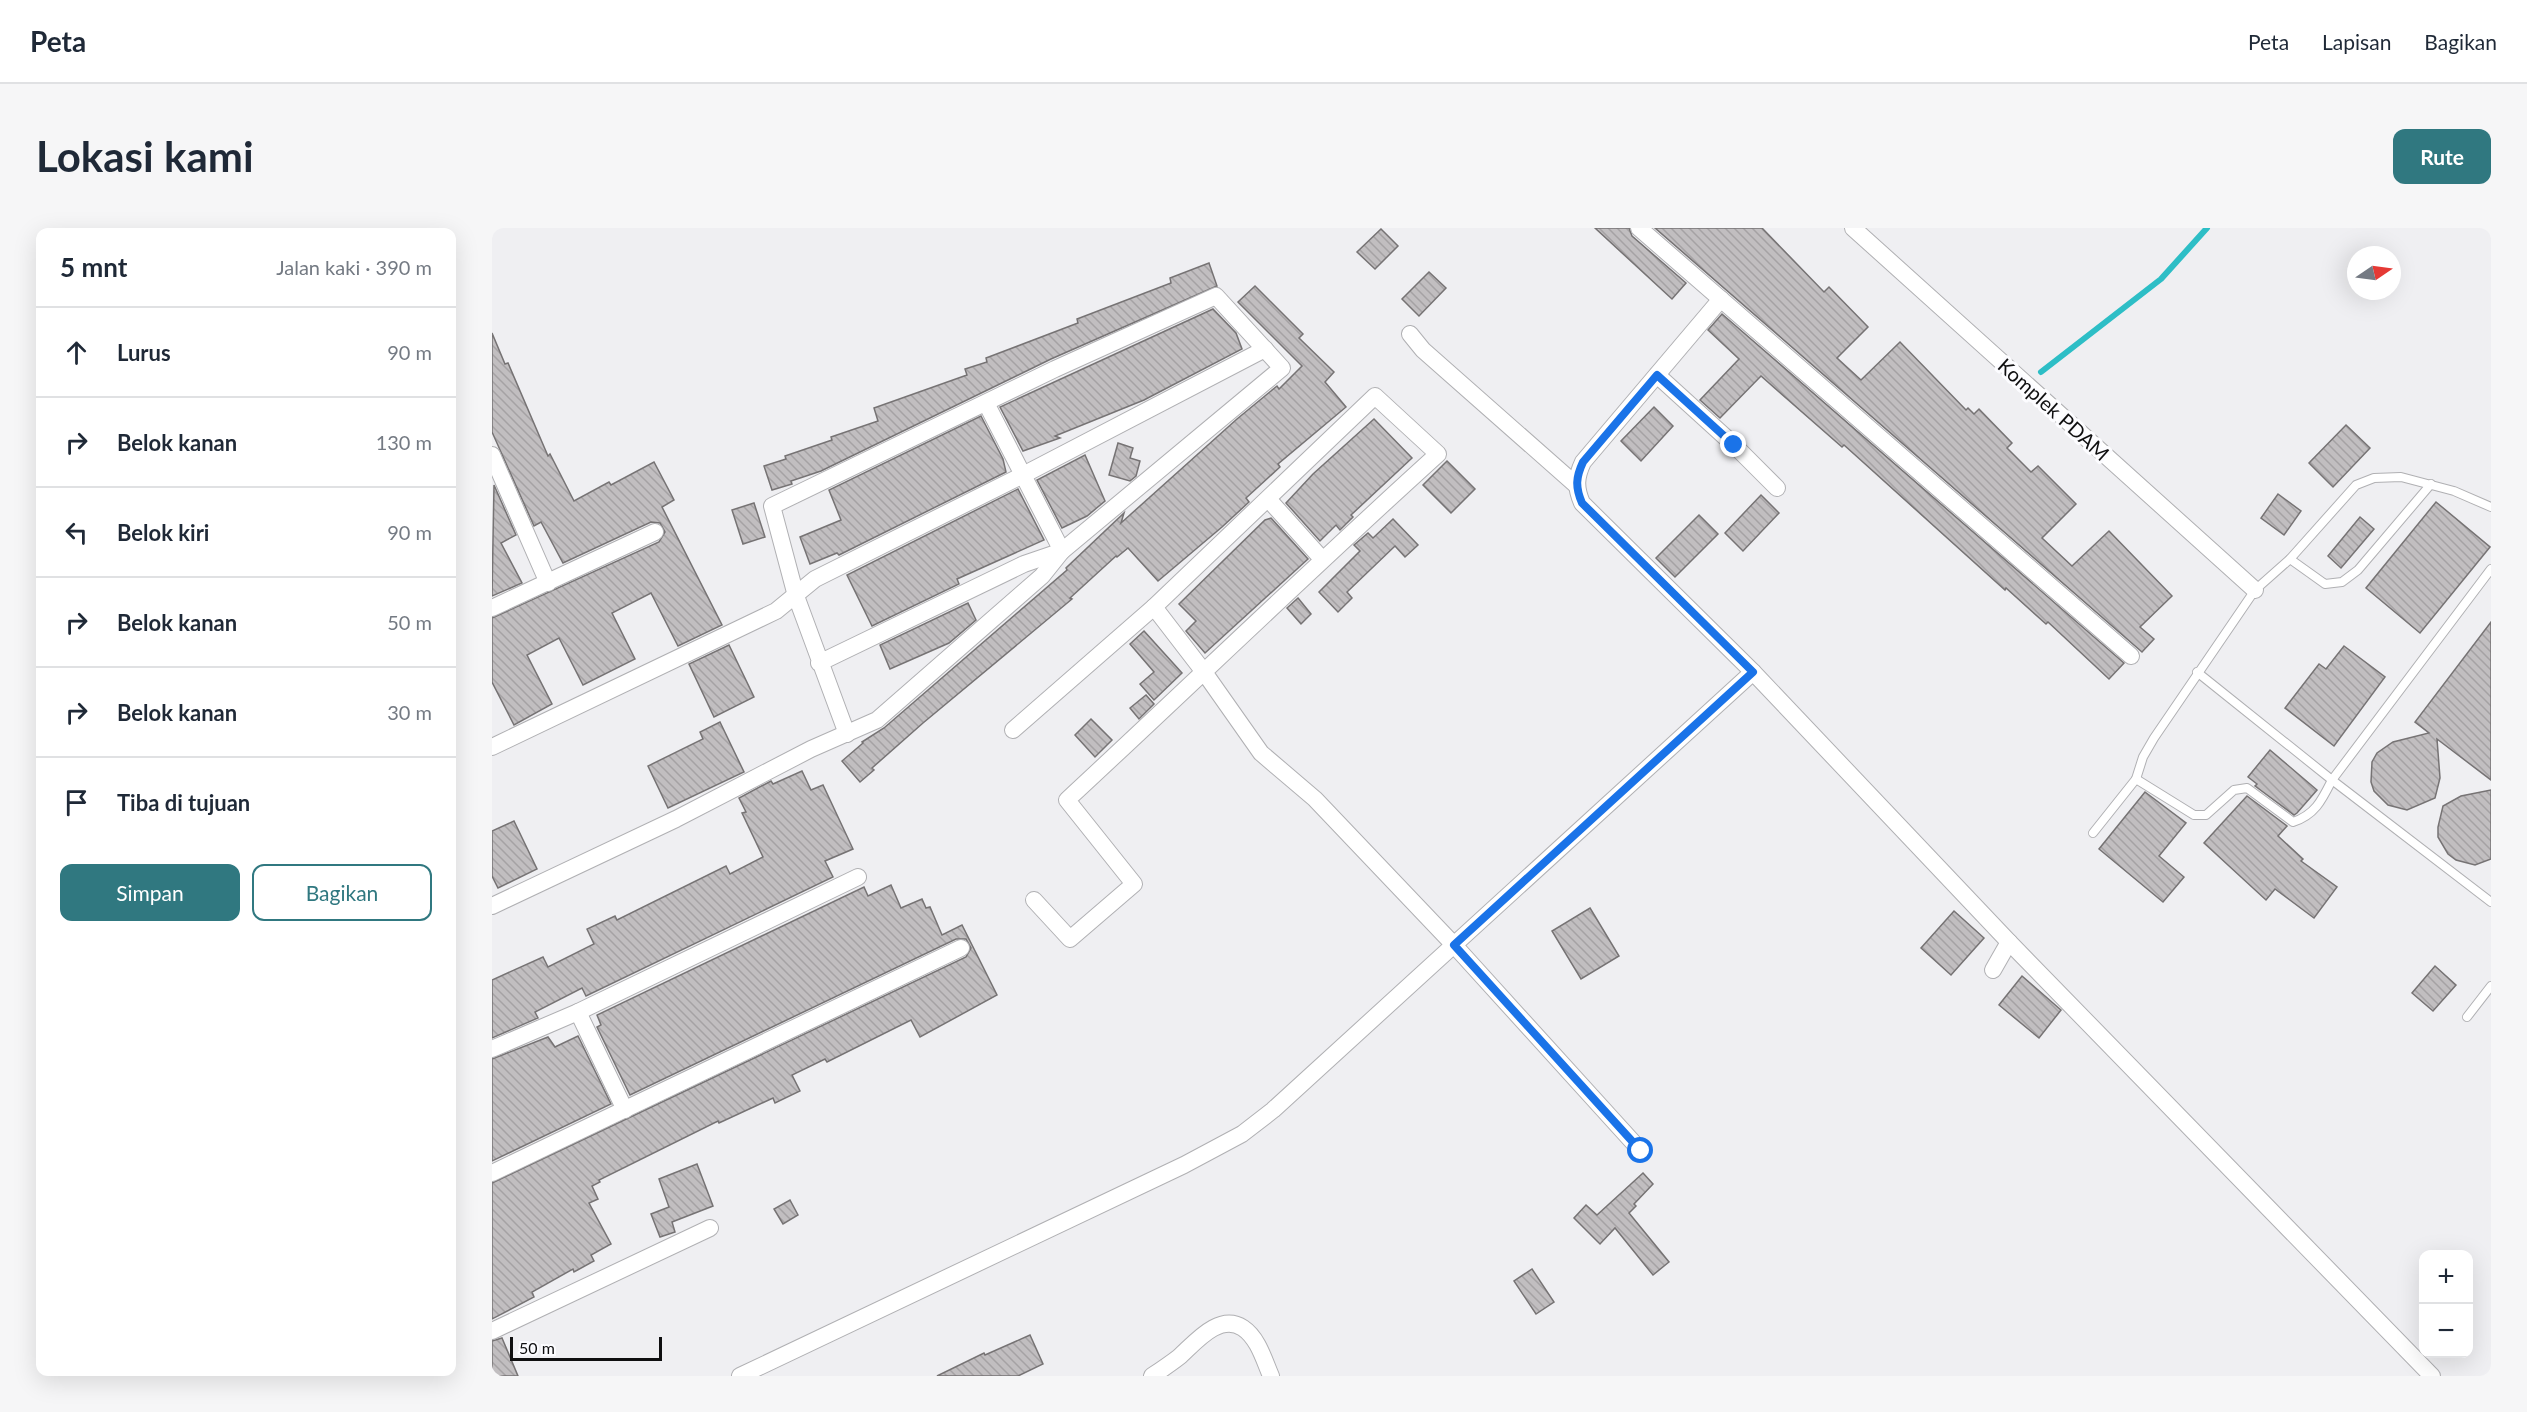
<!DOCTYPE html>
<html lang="id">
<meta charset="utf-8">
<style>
:root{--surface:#fff;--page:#f6f6f7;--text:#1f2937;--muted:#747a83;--line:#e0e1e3;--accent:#307880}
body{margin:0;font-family:Lato,sans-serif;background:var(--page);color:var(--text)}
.controls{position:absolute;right:18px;bottom:18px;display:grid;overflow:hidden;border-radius:12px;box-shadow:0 6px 24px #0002}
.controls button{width:54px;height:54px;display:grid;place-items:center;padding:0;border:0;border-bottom:2px solid var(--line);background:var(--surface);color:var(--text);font:30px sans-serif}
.compass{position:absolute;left:1855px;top:18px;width:54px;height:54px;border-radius:50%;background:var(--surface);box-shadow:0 6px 24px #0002;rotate:77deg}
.scale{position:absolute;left:18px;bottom:15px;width:152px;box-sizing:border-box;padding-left:6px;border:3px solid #0f0f10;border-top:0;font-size:16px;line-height:21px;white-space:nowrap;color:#0f0f10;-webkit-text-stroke:4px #fcfcff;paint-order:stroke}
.stop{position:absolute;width:18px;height:18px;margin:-14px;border:4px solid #1a73e8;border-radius:50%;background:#fff}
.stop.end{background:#1a73e8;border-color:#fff;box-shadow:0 2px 6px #0008}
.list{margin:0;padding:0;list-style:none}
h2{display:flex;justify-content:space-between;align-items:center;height:78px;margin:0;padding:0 24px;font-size:26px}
h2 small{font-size:20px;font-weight:400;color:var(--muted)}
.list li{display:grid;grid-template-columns:39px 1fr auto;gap:18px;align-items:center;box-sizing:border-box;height:90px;padding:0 24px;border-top:2px solid var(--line)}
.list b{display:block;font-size:22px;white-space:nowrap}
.list em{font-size:20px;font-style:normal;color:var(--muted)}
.actions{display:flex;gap:12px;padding:18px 24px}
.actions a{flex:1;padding:14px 0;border:2px solid var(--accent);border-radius:12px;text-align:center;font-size:21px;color:var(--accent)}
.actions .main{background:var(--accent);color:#fff}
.icon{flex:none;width:33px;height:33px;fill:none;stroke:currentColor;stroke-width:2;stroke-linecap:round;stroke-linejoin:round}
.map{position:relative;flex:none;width:1999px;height:1148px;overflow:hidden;border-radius:12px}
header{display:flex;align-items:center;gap:36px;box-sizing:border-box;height:84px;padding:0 30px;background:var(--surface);border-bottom:2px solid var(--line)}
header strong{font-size:28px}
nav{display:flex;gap:33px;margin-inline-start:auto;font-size:21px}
.intro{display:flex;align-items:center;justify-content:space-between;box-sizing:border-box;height:144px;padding:0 36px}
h1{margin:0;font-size:42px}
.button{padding:15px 27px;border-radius:12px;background:var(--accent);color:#fff;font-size:21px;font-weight:700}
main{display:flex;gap:36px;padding:0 36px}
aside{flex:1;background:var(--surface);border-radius:12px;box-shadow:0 6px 24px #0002}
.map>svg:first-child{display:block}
</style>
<header>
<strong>Peta</strong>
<nav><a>Peta</a><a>Lapisan</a><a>Bagikan</a></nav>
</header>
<div class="intro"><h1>Lokasi kami</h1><a class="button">Rute</a></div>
<main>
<aside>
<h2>5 mnt<small>Jalan kaki · 390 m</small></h2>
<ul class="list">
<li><svg class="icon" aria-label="ahead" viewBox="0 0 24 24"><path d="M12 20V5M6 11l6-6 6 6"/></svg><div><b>Lurus</b></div><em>90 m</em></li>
<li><svg class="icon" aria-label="right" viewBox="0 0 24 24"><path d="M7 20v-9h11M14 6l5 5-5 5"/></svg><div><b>Belok kanan</b></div><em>130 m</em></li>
<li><svg class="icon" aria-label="left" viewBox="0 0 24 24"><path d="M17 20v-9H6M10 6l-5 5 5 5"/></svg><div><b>Belok kiri</b></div><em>90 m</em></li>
<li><svg class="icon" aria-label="right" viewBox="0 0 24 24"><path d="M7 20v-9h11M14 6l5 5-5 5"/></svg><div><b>Belok kanan</b></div><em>50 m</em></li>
<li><svg class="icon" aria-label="right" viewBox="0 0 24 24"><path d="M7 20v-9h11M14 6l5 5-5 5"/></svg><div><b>Belok kanan</b></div><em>30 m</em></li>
<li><svg class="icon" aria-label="arrive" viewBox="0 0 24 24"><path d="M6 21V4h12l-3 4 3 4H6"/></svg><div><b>Tiba di tujuan</b></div></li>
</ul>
<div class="actions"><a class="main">Simpan</a><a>Bagikan</a></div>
</aside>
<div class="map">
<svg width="1999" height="1148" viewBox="0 0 1999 1148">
<defs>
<pattern id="building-back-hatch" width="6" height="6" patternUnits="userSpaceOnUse" patternTransform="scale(1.5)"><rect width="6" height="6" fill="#c1bec0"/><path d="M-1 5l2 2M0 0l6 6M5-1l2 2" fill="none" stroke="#a5a2a4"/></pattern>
</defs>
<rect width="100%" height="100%" fill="#efeff2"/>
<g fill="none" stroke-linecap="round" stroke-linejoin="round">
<polyline stroke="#2dbec6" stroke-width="6" points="1549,144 1669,51 1715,0"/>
</g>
<g fill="url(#building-back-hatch)" stroke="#767374" stroke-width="1.5">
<polygon points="1103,0 1137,0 1140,8 1194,55 1180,71"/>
<polygon points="1163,0 1270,0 1332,64 1337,59 1376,99 1345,130 1369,152 1408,114 1474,182 1476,180 1482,186 1487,181 1520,215 1515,220 1539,244 1546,238 1584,276 1550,310 1580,338 1617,303 1680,368 1648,399 1662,411 1650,424"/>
<polygon points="889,1 906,18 883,41 865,24"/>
<polygon points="717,35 725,58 559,131 329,243 299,253 300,256 280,262 272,238 294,231 293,228 340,212 339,209 386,193 382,180 475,147 473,141 495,134 494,130 586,95 585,91 679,55 678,50"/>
<polygon points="937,44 954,60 927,88 910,71"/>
<polygon points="763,58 811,106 807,110 842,144 833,154 854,179 786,236 788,239 754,270 757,274 730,299 666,353 636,320 625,329 624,328 578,370 580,371 431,495 380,540 382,542 368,554 350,533 371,515 370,514 392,500 575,342 574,340 632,285 629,295 745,191 785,158 787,161 810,138 746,74"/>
<polygon points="721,81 744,105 750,121 652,172 563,208 568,210 531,223 508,179"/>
<polygon points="1230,86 1632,435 1617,451 1556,394 1554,396 1514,360 1513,362 1352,217 1350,219 1269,148 1228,190 1208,172 1247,131 1216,102"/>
<polygon points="0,105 13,136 16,135 56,228 58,226 82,273 117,254 119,257 162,234 182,272 170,279 230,397 186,418 159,365 120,385 143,431 91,457 67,410 35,427 60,476 22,497 0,454 0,390 167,314 173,304 168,295 159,294 71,335 49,294 42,298 0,204"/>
<polygon points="1162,179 1181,198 1149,233 1129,213"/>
<polygon points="489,188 511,231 514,244 347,327 345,325 318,336 308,309 349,292 337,262"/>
<polygon points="882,191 920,230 859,287 861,289 848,302 844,297 828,313 794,275 821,246"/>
<polygon points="1854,197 1878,220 1841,259 1817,235"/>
<polygon points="626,215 641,220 638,230 648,233 644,248 638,253 617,247"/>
<polygon points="593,227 613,273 595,288 570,300 545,252"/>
<polygon points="955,233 983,261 959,285 931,257"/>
<polygon points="2,257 24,307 9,315 30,355 0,368"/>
<polygon points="526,261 552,312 465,351 467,356 380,398 355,347"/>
<polygon points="1786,266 1809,283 1792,307 1769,290"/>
<polygon points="1269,267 1287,285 1251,323 1233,305"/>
<polygon points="1944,274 1998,319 1928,405 1874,360"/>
<polygon points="262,275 273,309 251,316 240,282"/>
<polygon points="1207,287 1226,306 1183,349 1164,330"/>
<polygon points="1868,289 1882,301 1849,340 1836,328"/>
<polygon points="779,290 816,331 713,425 694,403 704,393 687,376 773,292"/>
<polygon points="901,291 926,317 913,329 903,318 855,364 860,370 846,384 827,364 868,323 862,317 876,305 881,310"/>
<polygon points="806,370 819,386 809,396 795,380"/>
<polygon points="476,375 484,392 457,415 398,441 388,417"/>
<polygon points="1999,394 1999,552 1945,511 1948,550 1943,570 1915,582 1896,577 1882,563 1879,554 1880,534 1885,525 1901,514 1937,505 1923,494"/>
<polygon points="652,403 690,445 662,472 648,456 662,444 638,416"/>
<polygon points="237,417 262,469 222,489 197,436"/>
<polygon points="1852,418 1893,449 1842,518 1793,480 1827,436 1834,441"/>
<polygon points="654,467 662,476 647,491 638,480"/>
<polygon points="599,491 620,512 603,529 583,507"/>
<polygon points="228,494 252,544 176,580 156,538 211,511 208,504"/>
<polygon points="1778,522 1825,562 1805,585 1802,587 1763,558 1765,556 1756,549"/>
<polygon points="310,543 319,562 331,557 361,621 333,633 341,649 94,768 90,760 43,784 46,790 0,810 0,752 51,729 56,739 102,716 95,701 123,688 125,692 234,638 238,646 271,629 250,585 254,584 247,570 279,553 281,556"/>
<polygon points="1999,562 1999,631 1983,637 1964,632 1956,626 1946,609 1946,599 1951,578 1969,568"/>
<polygon points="1653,564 1694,595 1667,628 1692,649 1671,674 1607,621"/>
<polygon points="1755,568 1795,598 1786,608 1811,631 1809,633 1845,659 1822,690 1783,661 1774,672 1712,615"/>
<polygon points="22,593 45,641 6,660 0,648 0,603"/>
<polygon points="399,657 409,680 430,671 434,680 438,679 450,707 470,697 505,767 428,809 419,792 335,834 333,831 300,847 308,863 283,875 281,870 227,895 226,893 107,952 108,954 100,958 106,971 97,975 119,1016 99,1027 102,1033 82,1044 81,1041 40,1064 42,1069 0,1091 0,955 474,729 479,720 474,711 464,711 138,867 105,799 109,797 105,787 372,659 376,668"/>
<polygon points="1098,680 1127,728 1089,751 1060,703"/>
<polygon points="1462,683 1492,710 1459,747 1429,720"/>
<polygon points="1943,738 1964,757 1941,783 1920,765"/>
<polygon points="1530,748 1569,782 1547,810 1507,777"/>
<polygon points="86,808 119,876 0,933 0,831 56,809 63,819"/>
<polygon points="205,936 221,978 180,994 183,1004 168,1009 159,986 177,979 167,951"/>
<polygon points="1151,945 1161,956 1142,976 1144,978 1137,985 1177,1034 1161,1047 1123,1000 1108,1016 1082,990 1094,977 1105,987"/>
<polygon points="298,972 306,987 291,996 282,981"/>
<polygon points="1040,1041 1062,1074 1044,1086 1022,1053"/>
<polygon points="538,1107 551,1136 526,1148 445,1148 492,1125 493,1127"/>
<polygon points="10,1110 26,1148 0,1148 0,1113"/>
</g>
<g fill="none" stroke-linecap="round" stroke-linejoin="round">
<g stroke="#b0b0b3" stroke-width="10">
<g id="lane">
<polyline points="1798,331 1833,356 1850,354 1866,342 1939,256"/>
<polyline points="1705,444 1840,552 1999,674"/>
<path d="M1644 551 1702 587H1714L1742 562 1755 560 1801 594C1823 587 1830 572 1840 552L1999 341"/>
<polyline points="1601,605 1644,551 1651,529 1662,510 1763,362 1798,331 1864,257 1882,250 1909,249 1962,263 1999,279"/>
<polyline points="1975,789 1999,758"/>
</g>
</g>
<g stroke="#b0b0b3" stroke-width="18">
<g id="street">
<polyline points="1147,0 1639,428"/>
<polyline points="1361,0 1763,362"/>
<path d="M1229 71 1091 234C1084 249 1083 259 1090 275L1261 444"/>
<polyline points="918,106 931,122 1084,257"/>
<polyline points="1165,147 1242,217 1285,260"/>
<polyline points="0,227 56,355"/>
<polyline points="777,272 830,331"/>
<polyline points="0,380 163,304"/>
<polyline points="327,435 532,336 570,323 790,140 724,68 563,141 280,278 304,368 355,506"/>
<polyline points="521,502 662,379"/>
<polyline points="0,519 284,383 323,351 531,247 773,121"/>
<path d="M542 672 578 711 642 656 575 572C699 457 820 340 946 226L883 168 662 379 712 444 769 525 823 571 962 717 1149 923"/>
<polyline points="0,678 184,591 319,521 385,492 550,348 570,323 494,175"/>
<polyline points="1501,742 1517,714"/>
<polyline points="86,784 133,882"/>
<polyline points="0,821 86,784 366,649"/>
<polyline points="0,945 469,720"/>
<polyline points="0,1103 218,1000"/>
<polyline points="248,1148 692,937 750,906 781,882 1261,444 1517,714 1940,1148"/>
<path d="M660 1148C669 1142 678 1136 687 1129 702 1116 727 1084 751 1100 766 1110 772 1132 779 1148"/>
</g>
</g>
<use href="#lane" stroke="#fff" stroke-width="8"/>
<use href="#street" stroke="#fff" stroke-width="16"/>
</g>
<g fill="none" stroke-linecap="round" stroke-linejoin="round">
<path stroke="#1a73e8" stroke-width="8" d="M1149 923 962 717 1261 444 1090 275C1083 259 1084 249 1091 234L1165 147 1242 217"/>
</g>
<g text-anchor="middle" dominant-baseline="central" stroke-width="6" stroke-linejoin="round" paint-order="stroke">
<g font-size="20" fill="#0f0f10" stroke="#fcfcff">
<text transform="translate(1562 181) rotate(42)">Komplek PDAM</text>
</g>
</g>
</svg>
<div class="controls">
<button>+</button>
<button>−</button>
</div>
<svg class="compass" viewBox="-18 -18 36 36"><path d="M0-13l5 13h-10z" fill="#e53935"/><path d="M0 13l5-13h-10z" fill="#747a83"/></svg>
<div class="scale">50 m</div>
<div class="stop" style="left:1149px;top:923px"></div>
<div class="stop end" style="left:1242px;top:217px"></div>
</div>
</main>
